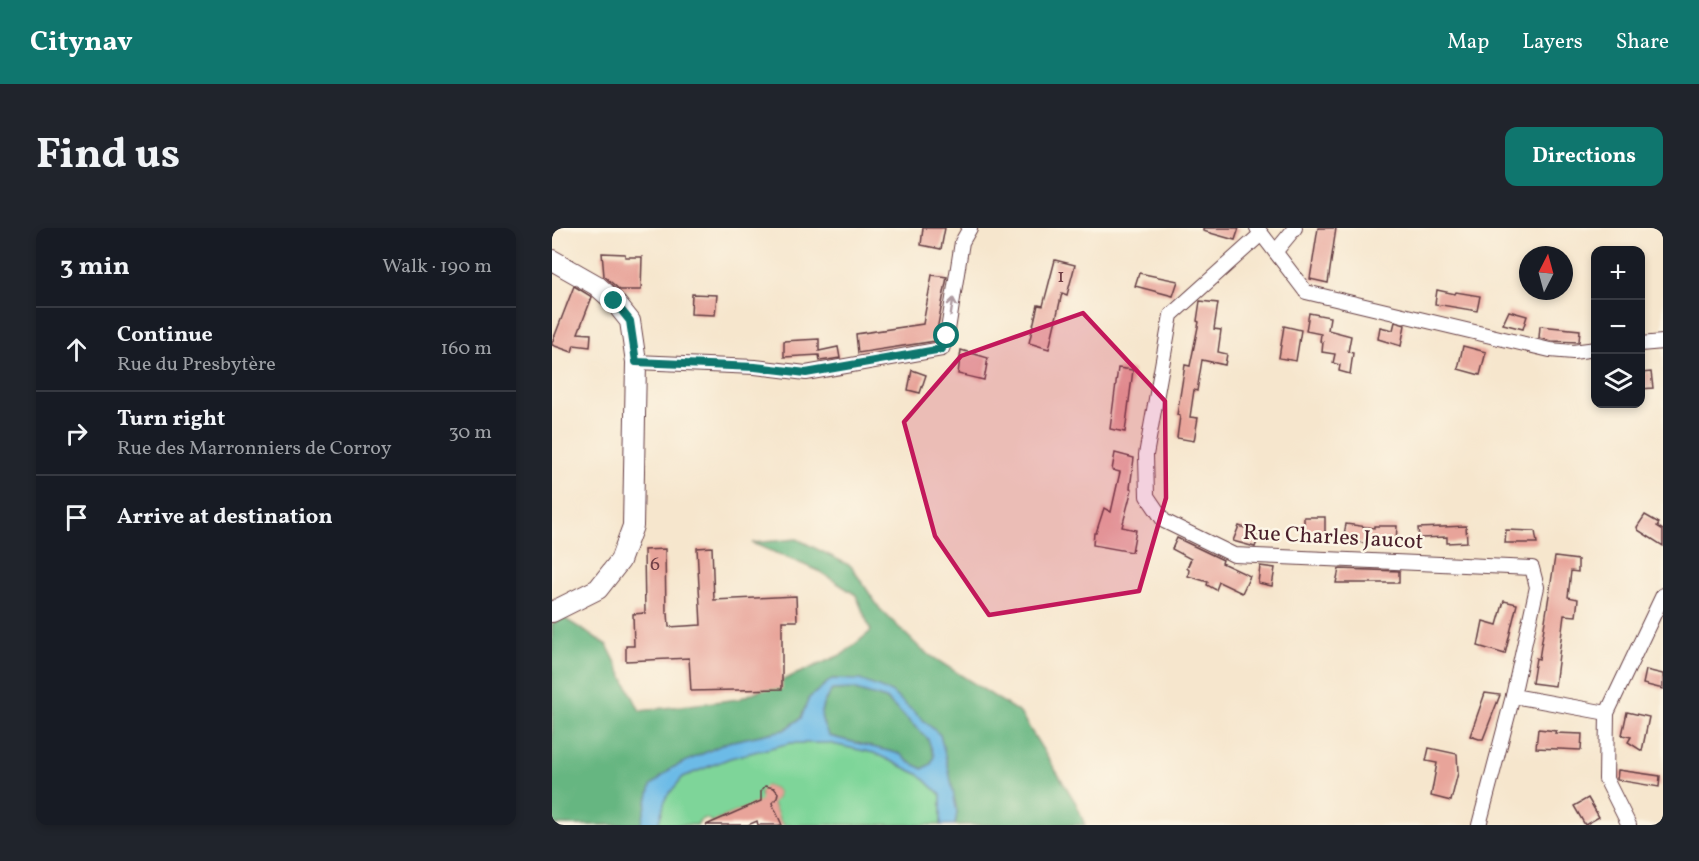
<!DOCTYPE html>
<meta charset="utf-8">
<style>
:root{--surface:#171b24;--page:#20242c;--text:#f1f3f6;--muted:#9ea1a6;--line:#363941;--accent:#0f766e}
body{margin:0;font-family:Vollkorn,serif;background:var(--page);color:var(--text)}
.controls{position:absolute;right:18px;top:18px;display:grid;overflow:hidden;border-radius:12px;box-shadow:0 3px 9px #0003}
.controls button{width:54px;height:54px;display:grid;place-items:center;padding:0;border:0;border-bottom:2px solid var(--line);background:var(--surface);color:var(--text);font:30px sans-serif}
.compass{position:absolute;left:967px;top:18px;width:54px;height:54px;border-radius:50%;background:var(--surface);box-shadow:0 3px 9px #0003;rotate:6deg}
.stop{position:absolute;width:18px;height:18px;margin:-14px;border:4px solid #0f766e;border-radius:50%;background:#fff}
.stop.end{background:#0f766e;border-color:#fff;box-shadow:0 2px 6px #0008}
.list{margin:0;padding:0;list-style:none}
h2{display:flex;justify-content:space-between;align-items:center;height:78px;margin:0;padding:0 24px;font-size:26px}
h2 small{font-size:20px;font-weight:400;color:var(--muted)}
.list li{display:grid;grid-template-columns:39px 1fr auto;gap:18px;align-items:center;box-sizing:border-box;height:84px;padding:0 24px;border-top:2px solid var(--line)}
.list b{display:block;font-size:22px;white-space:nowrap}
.list p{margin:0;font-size:20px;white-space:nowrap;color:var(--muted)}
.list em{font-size:20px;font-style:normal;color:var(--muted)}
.icon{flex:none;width:33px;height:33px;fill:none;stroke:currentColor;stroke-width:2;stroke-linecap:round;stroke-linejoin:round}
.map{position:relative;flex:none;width:1111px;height:597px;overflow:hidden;border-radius:12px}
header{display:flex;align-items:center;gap:36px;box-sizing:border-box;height:84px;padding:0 30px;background:var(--accent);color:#fff}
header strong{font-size:28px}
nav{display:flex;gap:33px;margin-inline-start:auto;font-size:21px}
.intro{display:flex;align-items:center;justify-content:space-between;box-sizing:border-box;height:144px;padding:0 36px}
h1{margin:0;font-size:42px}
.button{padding:15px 27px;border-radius:12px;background:var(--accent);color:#fff;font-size:21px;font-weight:700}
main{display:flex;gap:36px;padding:0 36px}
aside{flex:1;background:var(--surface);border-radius:12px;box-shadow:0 3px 9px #0003}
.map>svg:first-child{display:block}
</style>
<header>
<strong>Citynav</strong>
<nav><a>Map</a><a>Layers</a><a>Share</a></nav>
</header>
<div class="intro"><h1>Find us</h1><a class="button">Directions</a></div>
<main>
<aside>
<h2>3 min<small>Walk · 190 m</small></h2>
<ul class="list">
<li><svg class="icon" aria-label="ahead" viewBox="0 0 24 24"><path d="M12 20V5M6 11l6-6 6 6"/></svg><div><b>Continue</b><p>Rue du Presbytère</p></div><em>160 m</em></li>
<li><svg class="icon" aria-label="right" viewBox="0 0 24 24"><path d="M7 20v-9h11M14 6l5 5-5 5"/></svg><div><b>Turn right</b><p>Rue des Marronniers de Corroy</p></div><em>30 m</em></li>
<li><svg class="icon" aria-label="arrive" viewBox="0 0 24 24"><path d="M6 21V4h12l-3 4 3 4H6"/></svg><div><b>Arrive at destination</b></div></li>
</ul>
</aside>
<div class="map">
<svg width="1111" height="597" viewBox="0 0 1111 597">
<rect width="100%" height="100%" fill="#fcf5e5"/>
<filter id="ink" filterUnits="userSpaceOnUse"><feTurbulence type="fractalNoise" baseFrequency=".0167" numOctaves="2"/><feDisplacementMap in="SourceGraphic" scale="12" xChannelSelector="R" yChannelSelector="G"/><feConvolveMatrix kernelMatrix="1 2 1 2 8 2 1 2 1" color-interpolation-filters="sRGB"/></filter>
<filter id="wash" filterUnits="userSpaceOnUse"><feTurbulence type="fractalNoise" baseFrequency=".008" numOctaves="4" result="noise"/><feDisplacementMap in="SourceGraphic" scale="24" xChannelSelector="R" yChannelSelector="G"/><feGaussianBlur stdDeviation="1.35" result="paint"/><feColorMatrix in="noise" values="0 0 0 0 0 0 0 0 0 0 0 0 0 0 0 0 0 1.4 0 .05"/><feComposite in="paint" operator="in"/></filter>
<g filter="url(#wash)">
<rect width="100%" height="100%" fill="#f6e6cd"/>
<polygon fill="#7ed599" stroke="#647a62" stroke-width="1.5" points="238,515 276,515 322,525 368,547 389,567 389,597 230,597 220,574 225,570 226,565 222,560 214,558 208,566 211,573 160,594 154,590 148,592 145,597 106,597 114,569 131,549 178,530"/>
<g fill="#66b681" stroke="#586a56" stroke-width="1.5">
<polygon points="245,311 299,338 328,381 371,423 468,485 524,575 533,597 479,597 477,594 462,597 403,597 405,584 388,507 308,452 280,451 257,470 249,490 232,502 176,514 120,540 89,597 0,597 0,396 12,390 55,417 88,483 187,471 291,426 319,403 304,367 267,343 200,315"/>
<path d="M300 461 334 471 376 511 382 528 379 536 371 541 357 534 348 526 277 508C266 488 266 481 280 462Z"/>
</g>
<path fill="#6cbbe7" stroke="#5b6d89" stroke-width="1.5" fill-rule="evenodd" d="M280 451 308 452 339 464 388 507 397 543 405 584 403 597H389V567L368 547 322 525 276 515H238L178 530 131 549 114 569 106 597H89L99 558 120 540 176 514 232 502 249 490 257 470ZM300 461 334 471 376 511 382 528 379 536 371 541 357 534 348 526 277 508C266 488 266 480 280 462Z"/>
<g id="blocks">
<g fill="#e8a49a">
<polygon points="371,0 393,0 389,21 369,17"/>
<polygon points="651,0 687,0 683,12 651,3"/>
<polygon points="766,0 784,0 776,55 758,51"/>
<polygon points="50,25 73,26 73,29 90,29 89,62 68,62 52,48"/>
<polygon points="503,32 523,37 515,67 510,65 497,121 477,115 486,77 491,78"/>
<polygon points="587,45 626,53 621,68 583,58"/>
<polygon points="380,47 395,49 383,113 306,125 304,106 371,96"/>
<polygon points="22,58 40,69 26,105 39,106 38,119 22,117 20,124 0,117 0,115"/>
<polygon points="885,62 903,66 904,64 928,68 925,83 883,76"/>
<polygon points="140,66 165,67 163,87 139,86"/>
<polygon points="648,73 666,75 662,101 669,102 666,124 675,126 673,137 650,132 645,163 642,162 638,189 646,190 642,213 625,210 628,188 625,187 633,137 638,138 647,94 645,93"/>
<polygon points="957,83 975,88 971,101 951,96"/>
<polygon points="757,85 778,89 776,102 799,108 796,124 801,125 798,146 787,143 788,137 781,135 783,126 770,124 771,114 768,113 769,106 754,103"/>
<polygon points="843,94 853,97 849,118 826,111 828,99 841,102"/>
<polygon points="732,98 749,102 744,133 727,130"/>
<polygon points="988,98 1028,102 1027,114 999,113 987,110"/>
<polygon points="267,111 267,123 286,119 288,130 268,133 267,127 232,129 232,113"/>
<polygon points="911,118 934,124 928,147 906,141"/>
<polygon points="409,122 436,130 432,152 406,146"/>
<polygon points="566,140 581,142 573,204 558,201"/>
<polygon points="360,142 374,147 368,165 356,162"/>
<polygon points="1099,144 1101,160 1089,161 1089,145"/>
<polygon points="563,225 582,230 578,260 580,261 570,299 584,302 580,324 541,317 542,305 544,305 552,280 559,284 568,244 560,242"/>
<polygon points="1093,287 1107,295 1105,298 1111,302 1111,318 1086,302 1085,299"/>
<rect x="752" y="289" width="21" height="17"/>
<polygon points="794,296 822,300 822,298 845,298 844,315 817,313 817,316 791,312"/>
<polygon points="687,298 708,305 703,319 681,313"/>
<polygon points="914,298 915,314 895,315 895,309 867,310 866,300"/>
<polygon points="954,302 983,303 985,315 953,315"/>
<polygon points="625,310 671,332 670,335 698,348 690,365 667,354 664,362 655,357 656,354 636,348 637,342 635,340 639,331 620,321"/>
<polygon points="160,319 162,372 244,368 245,393 230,393 230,461 139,463 137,430 74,433 74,418 82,418 81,386 93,385 92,322 113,321 114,385 116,385 117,399 149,397 145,320"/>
<polygon points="1003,329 1026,332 1026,344 1019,343 1016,369 1026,371 1024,388 1012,387 1003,458 980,455 984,430 987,431"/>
<polygon points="708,338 723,340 720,358 706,355"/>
<polygon points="787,341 847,343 847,355 784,355"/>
<polygon points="952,373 965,376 953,426 926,418 931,393 945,397"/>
<polygon points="1094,442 1111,446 1111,461 1091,456"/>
<polygon points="933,465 948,467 931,511 927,511 918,508"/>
<polygon points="1075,484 1097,489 1090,523 1076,514 1079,509 1070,507"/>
<polygon points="986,501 1004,503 1003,505 1030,506 1029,522 984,520"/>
<polygon points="877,520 905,526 906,545 899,573 879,568 885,535 874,533"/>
<polygon points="1066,542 1108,548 1107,559 1065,552"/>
<polygon points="213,558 222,560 226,565 225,570 220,575 230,597 206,597 205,593 196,597 154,597 209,573 209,563"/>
<polygon points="1036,570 1047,589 1033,597 1022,578"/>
</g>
</g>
</g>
<g filter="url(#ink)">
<use href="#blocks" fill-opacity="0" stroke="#643d43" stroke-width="1.5"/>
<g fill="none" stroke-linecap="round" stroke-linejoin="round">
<g stroke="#643d43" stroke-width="16">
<g id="street">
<polyline points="705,0 754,64 998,122 1021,124 1044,121"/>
<polyline points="709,6 619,87 594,227 595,268 612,293 682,327 980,340 985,359 961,468 927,597"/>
<polyline points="724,23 743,0"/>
<polyline points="1088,116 1111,114"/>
<polyline points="84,134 203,139 254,145 390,121 395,108 410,14 418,0"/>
<polyline points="961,468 1055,485"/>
<polyline points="1077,597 1054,551 1055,485 1111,367"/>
</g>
</g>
<g stroke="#643d43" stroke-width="22">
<polyline id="secondary" points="0,32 44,57 62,73 78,93 84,134 81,298 68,333 46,361 0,384"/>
</g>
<use href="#street" stroke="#fff" stroke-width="14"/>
<use href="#secondary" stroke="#fff" stroke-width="20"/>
</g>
<defs><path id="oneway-shaft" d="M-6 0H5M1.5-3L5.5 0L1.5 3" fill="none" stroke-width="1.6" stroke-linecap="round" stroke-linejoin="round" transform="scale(1.5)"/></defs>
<use stroke="#ae9aa0" href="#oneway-shaft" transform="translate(400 79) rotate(-81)"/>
</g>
<g fill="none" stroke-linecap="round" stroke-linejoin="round" filter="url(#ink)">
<polyline stroke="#0f766e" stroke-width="8" points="62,73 78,93 84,134 203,139 254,145 390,121 395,108"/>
</g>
<path fill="#c2185b" fill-opacity="0.2" stroke="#c2185b" stroke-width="4.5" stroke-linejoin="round" d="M531 85 613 173 614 270 587 363 437 387 383 308 352 194 409 128Z"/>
<g text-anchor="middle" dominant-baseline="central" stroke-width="5" stroke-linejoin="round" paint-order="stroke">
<g font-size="20" fill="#724047">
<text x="509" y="49">1</text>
<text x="103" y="337">6</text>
</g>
<g font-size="22" fill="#4a1f2b" stroke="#fcf5e5">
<text transform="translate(781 310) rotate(3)">Rue Charles Jaucot</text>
</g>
</g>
</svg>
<div class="controls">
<button>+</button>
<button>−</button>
<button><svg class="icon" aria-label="layers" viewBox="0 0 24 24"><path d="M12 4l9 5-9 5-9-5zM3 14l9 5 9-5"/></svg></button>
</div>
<svg class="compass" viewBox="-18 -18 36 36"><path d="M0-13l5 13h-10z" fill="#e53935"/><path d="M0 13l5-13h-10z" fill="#9ea1a6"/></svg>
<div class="stop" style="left:395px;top:108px"></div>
<div class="stop end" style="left:62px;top:73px"></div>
</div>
</main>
